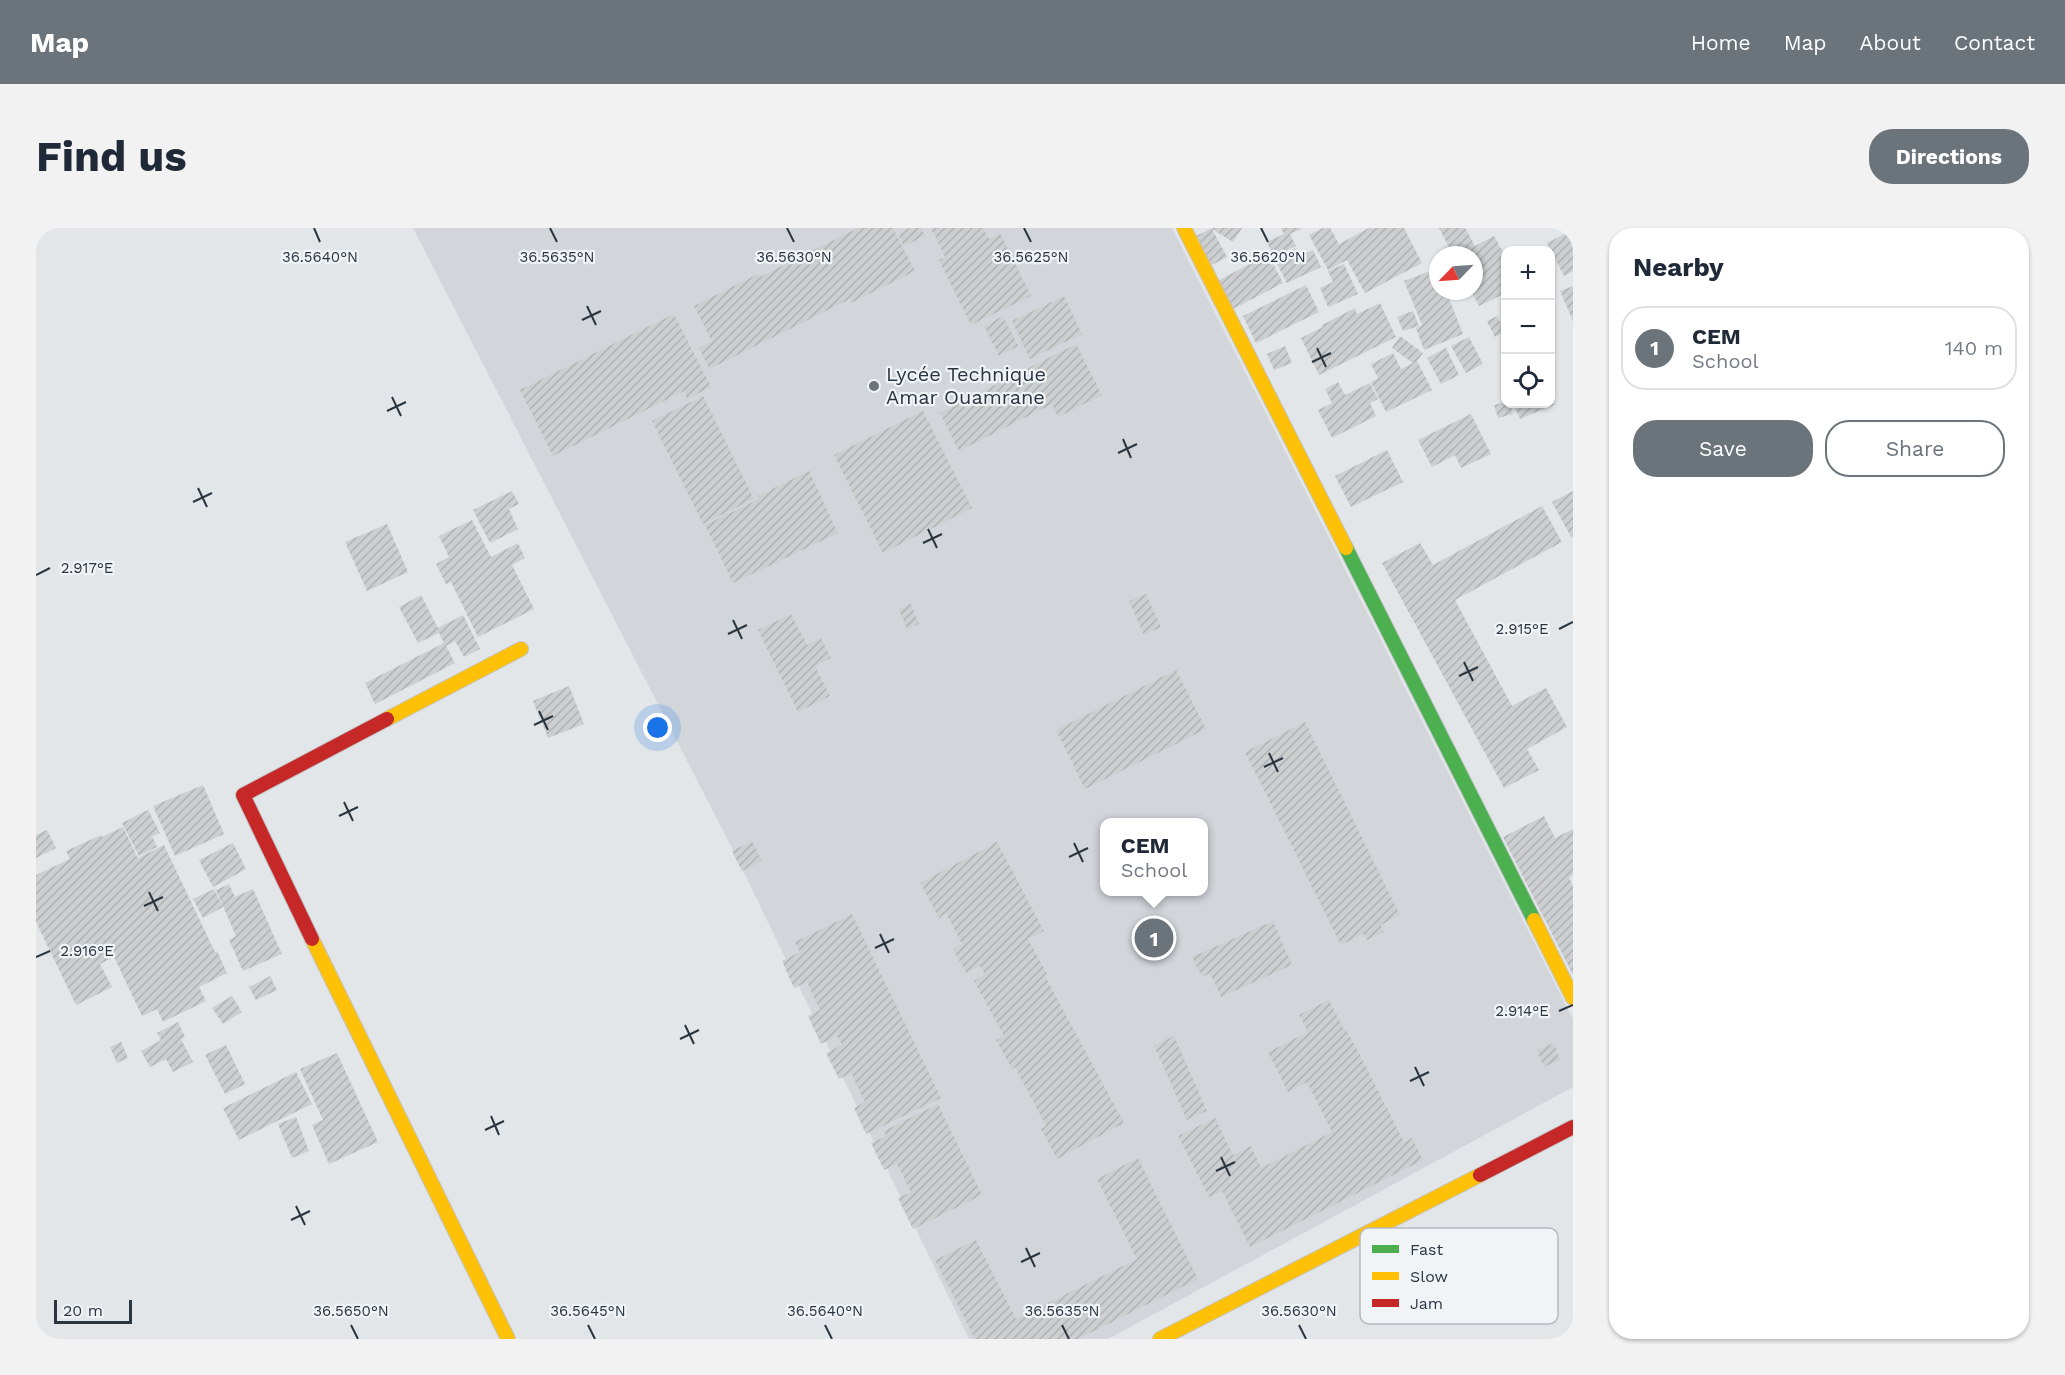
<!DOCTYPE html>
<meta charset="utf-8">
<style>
:root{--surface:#fff;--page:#f2f2f3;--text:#1f2937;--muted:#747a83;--line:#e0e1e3;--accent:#6b737b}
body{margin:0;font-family:"Work Sans",sans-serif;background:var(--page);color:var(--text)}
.controls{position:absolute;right:18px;top:18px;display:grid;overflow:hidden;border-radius:12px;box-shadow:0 2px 4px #0004}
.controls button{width:54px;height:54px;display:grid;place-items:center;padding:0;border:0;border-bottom:2px solid var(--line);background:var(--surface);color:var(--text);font:30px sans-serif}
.compass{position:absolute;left:1393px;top:18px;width:54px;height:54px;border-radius:50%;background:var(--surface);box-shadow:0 2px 4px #0004;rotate:245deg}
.scale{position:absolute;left:18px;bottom:15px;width:78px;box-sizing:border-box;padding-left:6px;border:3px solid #2b3540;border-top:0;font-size:16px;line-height:21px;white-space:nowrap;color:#2b3540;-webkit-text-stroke:4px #f1f4f7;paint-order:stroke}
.you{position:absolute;left:622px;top:500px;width:21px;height:21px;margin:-15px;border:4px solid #fff;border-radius:50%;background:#1a73e8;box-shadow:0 0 0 9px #1a73e833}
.badge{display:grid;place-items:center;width:39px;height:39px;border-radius:50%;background:var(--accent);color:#fff;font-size:20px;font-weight:700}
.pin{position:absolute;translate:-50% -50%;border:3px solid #fff;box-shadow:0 2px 6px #0006}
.popup{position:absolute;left:1064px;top:590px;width:108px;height:78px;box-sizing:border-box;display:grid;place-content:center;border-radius:12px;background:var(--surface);filter:drop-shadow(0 2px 4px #0005);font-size:20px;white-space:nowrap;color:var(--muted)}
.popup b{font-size:22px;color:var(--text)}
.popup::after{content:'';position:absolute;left:50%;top:100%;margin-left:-12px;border:12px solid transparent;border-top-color:var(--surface)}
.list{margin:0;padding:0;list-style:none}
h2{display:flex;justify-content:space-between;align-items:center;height:78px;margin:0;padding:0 24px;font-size:26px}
h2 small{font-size:20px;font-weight:400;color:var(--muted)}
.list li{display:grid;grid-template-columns:39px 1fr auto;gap:18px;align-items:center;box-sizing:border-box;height:84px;margin:0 12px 12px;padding:0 12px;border:2px solid var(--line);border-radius:24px}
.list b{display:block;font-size:22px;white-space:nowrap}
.list p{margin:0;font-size:20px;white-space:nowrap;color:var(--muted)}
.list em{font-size:20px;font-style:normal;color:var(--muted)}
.actions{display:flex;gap:12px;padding:18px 24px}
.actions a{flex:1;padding:14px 0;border:2px solid var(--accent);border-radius:24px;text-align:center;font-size:21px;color:var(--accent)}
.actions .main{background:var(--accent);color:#fff}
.icon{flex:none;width:33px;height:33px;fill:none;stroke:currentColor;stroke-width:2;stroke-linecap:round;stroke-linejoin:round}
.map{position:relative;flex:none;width:1537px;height:1111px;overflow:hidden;border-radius:24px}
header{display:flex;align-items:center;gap:36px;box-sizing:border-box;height:84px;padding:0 30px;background:var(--accent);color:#fff}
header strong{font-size:28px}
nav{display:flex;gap:33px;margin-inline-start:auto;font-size:21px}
.intro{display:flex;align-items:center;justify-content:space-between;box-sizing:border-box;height:144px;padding:0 36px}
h1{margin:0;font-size:42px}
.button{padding:15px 27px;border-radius:24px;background:var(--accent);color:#fff;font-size:21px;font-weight:700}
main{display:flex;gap:36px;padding:0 36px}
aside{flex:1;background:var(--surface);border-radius:24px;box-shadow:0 2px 4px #0004}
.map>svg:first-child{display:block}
</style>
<header>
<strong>Map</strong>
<nav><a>Home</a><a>Map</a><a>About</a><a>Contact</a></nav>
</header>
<div class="intro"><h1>Find us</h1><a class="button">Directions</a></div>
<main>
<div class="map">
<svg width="1537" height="1111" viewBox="0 0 1537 1111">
<defs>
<pattern id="building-hatch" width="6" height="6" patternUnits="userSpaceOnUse" patternTransform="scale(1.5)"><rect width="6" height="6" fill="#ccced0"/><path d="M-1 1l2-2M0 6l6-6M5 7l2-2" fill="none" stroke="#afb2b4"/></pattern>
</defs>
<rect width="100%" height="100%" fill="#e3e6e8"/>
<path fill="#d2d6db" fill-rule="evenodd" d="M377 0H1136L1537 791V859L1072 1111H933L700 628ZM1068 594H1168V664H1068Z"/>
<g fill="url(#building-hatch)">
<polygon points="822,0 857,0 879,43 815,75 814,71 673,141 663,120 676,113 658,78 722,46 724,49"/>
<polygon points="873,0 885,0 889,8 868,18 862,6"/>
<polygon points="895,0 947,0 953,11 964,5 995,68 935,97 903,32 909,29"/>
<polygon points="1176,0 1206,0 1197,14 1176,1 1191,29 1172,39 1156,10"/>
<polygon points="1245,0 1267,0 1254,6 1260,18 1238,29 1231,14 1248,6"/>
<polygon points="1287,0 1294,0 1303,16 1333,0 1368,0 1386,35 1329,65 1311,32 1292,42 1273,7"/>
<polygon points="1403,0 1429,0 1439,18 1458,8 1470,29 1470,65 1443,78 1435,63 1438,63 1438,27 1417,27"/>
<polygon points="1537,2 1537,43 1528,48 1511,15"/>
<polygon points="1260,20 1264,28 1277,22 1285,39 1251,55 1238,30"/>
<polygon points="1232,26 1247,55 1195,82 1180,54"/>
<polygon points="1308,36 1322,66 1292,79 1284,60 1297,54 1292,43"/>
<polygon points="1399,41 1402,49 1402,63 1410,63 1427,106 1388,122 1380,100 1386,97 1368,53"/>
<polygon points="1270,57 1283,84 1220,115 1207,88"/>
<polygon points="1537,58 1537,93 1524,63"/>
<polygon points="1028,68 1046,106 994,131 976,93"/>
<polygon points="1344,75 1360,109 1283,147 1265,110 1287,99 1286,97 1319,80 1321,86"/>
<polygon points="1377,83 1383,98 1367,103 1361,89"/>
<polygon points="638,86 675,159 651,171 648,163 517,228 484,162"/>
<polygon points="967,88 982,118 963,128 948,98"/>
<polygon points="1461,88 1470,104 1459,109 1451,93"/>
<polygon points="1364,108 1387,125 1381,133 1396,162 1350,184 1335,154 1342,150 1335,136 1357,125 1365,141 1377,135 1356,120"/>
<polygon points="1433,109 1447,136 1430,145 1415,118"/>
<polygon points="1040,116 1066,167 1022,189 1016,176 923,223 904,185"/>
<polygon points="1249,118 1256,135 1238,142 1231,126"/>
<polygon points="1410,120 1423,147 1405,156 1391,130"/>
<polygon points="1302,154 1309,167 1334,155 1342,171 1334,175 1340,188 1296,210 1282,182 1296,175 1289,161"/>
<polygon points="667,168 718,271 667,296 616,193"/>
<polygon points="1470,174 1470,176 1474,176 1477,186 1462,190 1458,177"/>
<polygon points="1477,176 1520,176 1484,191"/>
<polygon points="887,183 936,280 847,325 798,227"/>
<polygon points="1435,186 1455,226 1425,240 1419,227 1396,239 1382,212"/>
<polygon points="1351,222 1367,254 1315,279 1299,248"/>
<polygon points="773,243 802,305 697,355 669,297 723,271 722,268"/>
<polygon points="476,263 483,276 473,281 482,301 454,315 437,282"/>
<polygon points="1537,263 1537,308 1535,309 1516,274"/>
<polygon points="1506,278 1526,314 1419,372 1476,478 1510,460 1531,499 1491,521 1503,542 1468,560 1346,335 1384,315 1397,337"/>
<polygon points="436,292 455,329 482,315 489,330 476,337 498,381 442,409 415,354 410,356 400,336 413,329 403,308"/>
<polygon points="351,296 372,344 331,363 309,314"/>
<polygon points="1110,366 1125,399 1108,407 1093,373"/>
<polygon points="385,367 402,400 427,387 444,421 428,429 419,413 410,418 419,435 339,476 329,455 408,415 403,405 382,415 363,379"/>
<polygon points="875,376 883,396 871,401 863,381"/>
<polygon points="755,386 771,417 785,410 795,430 779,438 794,468 762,484 722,402"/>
<polygon points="1140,442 1170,501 1049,561 1020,502"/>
<polygon points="533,458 548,496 512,510 497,473"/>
<polygon points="1269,494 1364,687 1345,697 1348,704 1331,712 1327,706 1305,717 1209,524"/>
<polygon points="167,557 188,606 139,628 117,578"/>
<polygon points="112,582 124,605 116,608 121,619 103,628 86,595"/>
<polygon points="1508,588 1519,610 1537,601 1537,647 1533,650 1537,658 1537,747 1467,609"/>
<polygon points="87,599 102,630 128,617 179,724 181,723 191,745 163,759 170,773 127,794 121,781 106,788 78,729 64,736 76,759 40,777 0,694 0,647 34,631 30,623 65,607 66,609"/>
<polygon points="11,602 20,620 0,630 0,607"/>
<polygon points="716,613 726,633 706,643 696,623"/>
<polygon points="961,614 1008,703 992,711 1011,746 1009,748 1088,895 1021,931 1005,901 1010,898 979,839 976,841 960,812 968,808 938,753 949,747 944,738 930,745 917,721 926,716 910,685 903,690 884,655"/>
<polygon points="197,615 210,641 177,659 163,632"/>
<polygon points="193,656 199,669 217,661 246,726 207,743 193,712 200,708 180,662"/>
<polygon points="178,661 187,679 167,690 157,671"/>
<polygon points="816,686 905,870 830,906 818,880 829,874 815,845 803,851 790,825 806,817 801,808 785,816 772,788 784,782 771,754 758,760 746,733 764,724 759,714"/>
<polygon points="1237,693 1256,737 1185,769 1174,745 1166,749 1156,729"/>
<polygon points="234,748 241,762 220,772 213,759"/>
<polygon points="196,768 206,784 187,796 176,780"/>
<polygon points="1293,772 1308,802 1310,802 1320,819 1368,914 1376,910 1387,932 1214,1019 1186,963 1173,969 1142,908 1179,890 1197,927 1215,918 1225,940 1296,904 1271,854 1252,864 1232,824 1272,804 1263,787"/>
<polygon points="142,794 149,809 145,811 157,834 137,844 130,831 114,839 105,823 125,812 121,805"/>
<polygon points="1138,808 1171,883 1151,892 1118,817"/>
<polygon points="85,814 92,830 81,835 74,819"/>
<polygon points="1518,815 1524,832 1508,839 1501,822"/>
<polygon points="190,817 209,856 189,866 169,827"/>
<polygon points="301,825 342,914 293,936 276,897 287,892 264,841"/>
<polygon points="260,844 276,876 203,912 187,880"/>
<polygon points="902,876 946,967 877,1001 862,970 875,964 861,936 848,942 835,915 850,908 848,903"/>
<polygon points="260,889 273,923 256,930 242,896"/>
<polygon points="1102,930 1162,1051 1042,1111 939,1111 899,1032 940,1012 980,1091 1101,1031 1061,951"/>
</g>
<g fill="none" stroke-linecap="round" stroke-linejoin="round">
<g stroke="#c1c4c6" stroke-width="16">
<polyline id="fast" points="1310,320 1498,692"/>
</g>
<g stroke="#c1c4c6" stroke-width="16">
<g id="slow">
<polyline points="1148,0 1310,320"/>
<polyline points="351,491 485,421"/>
<polyline points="1498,692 1537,770"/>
<polyline points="276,711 472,1111"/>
<polyline points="1124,1111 1444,947"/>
</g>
</g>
<g stroke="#c1c4c6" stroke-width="16">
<g id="jam">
<polyline points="276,711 207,567 351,491"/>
<polyline points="1444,947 1537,899"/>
</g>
</g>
<use href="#fast" stroke="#4caf50" stroke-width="14"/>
<use href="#slow" stroke="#ffc107" stroke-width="14"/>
<use href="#jam" stroke="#c62828" stroke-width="14"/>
</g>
<path fill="none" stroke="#2b3540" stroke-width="2" d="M278 0 284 14M514 0 521 14M751 0 758 14M988 0 995 14M1225 0 1232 14M551 78 560 97M546 92 565 83M1281 120 1290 139M1276 134 1295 125M356 169 365 188M351 183 370 174M1087 211 1095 230M1082 225 1101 216M162 260 171 279M157 274 176 265M892 301 901 320M887 315 906 306M0 347 14 340M697 392 706 411M1523 401 1537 394M692 406 711 397M1428 434 1437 453M1423 448 1442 439M503 483 512 502M498 497 517 488M1233 525 1242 544M1228 539 1247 530M308 574 317 593M303 588 322 579M1038 615 1047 634M1033 629 1052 620M113 664 122 683M108 678 127 669M844 706 853 725M839 720 858 711M0 729 14 723M1523 783 1537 777M649 797 658 816M644 811 663 802M1379 839 1388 858M1374 853 1393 844M455 888 463 907M449 902 468 893M1185 929 1194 948M1180 943 1199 934M260 978 269 997M255 992 274 983M990 1020 999 1039M985 1034 1004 1025M315 1097 322 1111M552 1097 559 1111M789 1097 796 1111M1026 1097 1033 1111M1263 1097 1270 1111"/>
<circle fill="#6b737b" stroke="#f1f4f7" stroke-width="2" cx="838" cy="158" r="6"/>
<g text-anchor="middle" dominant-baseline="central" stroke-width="4.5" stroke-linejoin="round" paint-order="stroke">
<g font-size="20" fill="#2b3540" stroke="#f1f4f7" text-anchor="start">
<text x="850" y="146">Lycée Technique<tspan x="850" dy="23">Amar Ouamrane</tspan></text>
</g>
</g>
<rect x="1324" y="1000" width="198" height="96" rx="9" fill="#f1f4f7" stroke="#b6bbc0" stroke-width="1.5"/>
<rect x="1336" y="1017" width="27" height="8" fill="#4caf50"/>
<rect x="1336" y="1044" width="27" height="8" fill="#ffc107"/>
<rect x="1336" y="1071" width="27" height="8" fill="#c62828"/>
<g font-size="16" fill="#2b3540">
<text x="1374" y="1027">Fast</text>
<text x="1374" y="1054">Slow</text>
<text x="1374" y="1081">Jam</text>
</g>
<g font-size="15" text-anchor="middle" fill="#2b3540" stroke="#f1f4f7" stroke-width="4.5" stroke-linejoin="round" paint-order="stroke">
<text x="1232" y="34">36.5620°N</text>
<text x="284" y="34">36.5640°N</text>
<text x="521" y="34">36.5635°N</text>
<text x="758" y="34">36.5630°N</text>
<text x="995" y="34">36.5625°N</text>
<text x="51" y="345">2.917°E</text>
<text x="1486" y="406">2.915°E</text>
<text x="51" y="728">2.916°E</text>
<text x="1486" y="788">2.914°E</text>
<text x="315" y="1088">36.5650°N</text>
<text x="552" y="1088">36.5645°N</text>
<text x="789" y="1088">36.5640°N</text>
<text x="1026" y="1088">36.5635°N</text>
<text x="1263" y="1088">36.5630°N</text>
</g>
</svg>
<div class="controls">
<button>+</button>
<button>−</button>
<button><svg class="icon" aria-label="locate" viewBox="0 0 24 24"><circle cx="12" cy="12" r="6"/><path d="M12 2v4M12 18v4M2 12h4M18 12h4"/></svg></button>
</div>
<svg class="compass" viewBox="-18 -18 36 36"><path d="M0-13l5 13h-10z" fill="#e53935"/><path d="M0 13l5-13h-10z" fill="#747a83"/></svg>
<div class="scale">20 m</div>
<div class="you"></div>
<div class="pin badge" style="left:1118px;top:710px">1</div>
<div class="popup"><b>CEM</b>School</div>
</div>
<aside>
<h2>Nearby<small></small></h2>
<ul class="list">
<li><span class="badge">1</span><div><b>CEM</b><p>School</p></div><em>140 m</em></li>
</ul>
<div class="actions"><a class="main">Save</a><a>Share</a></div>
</aside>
</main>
